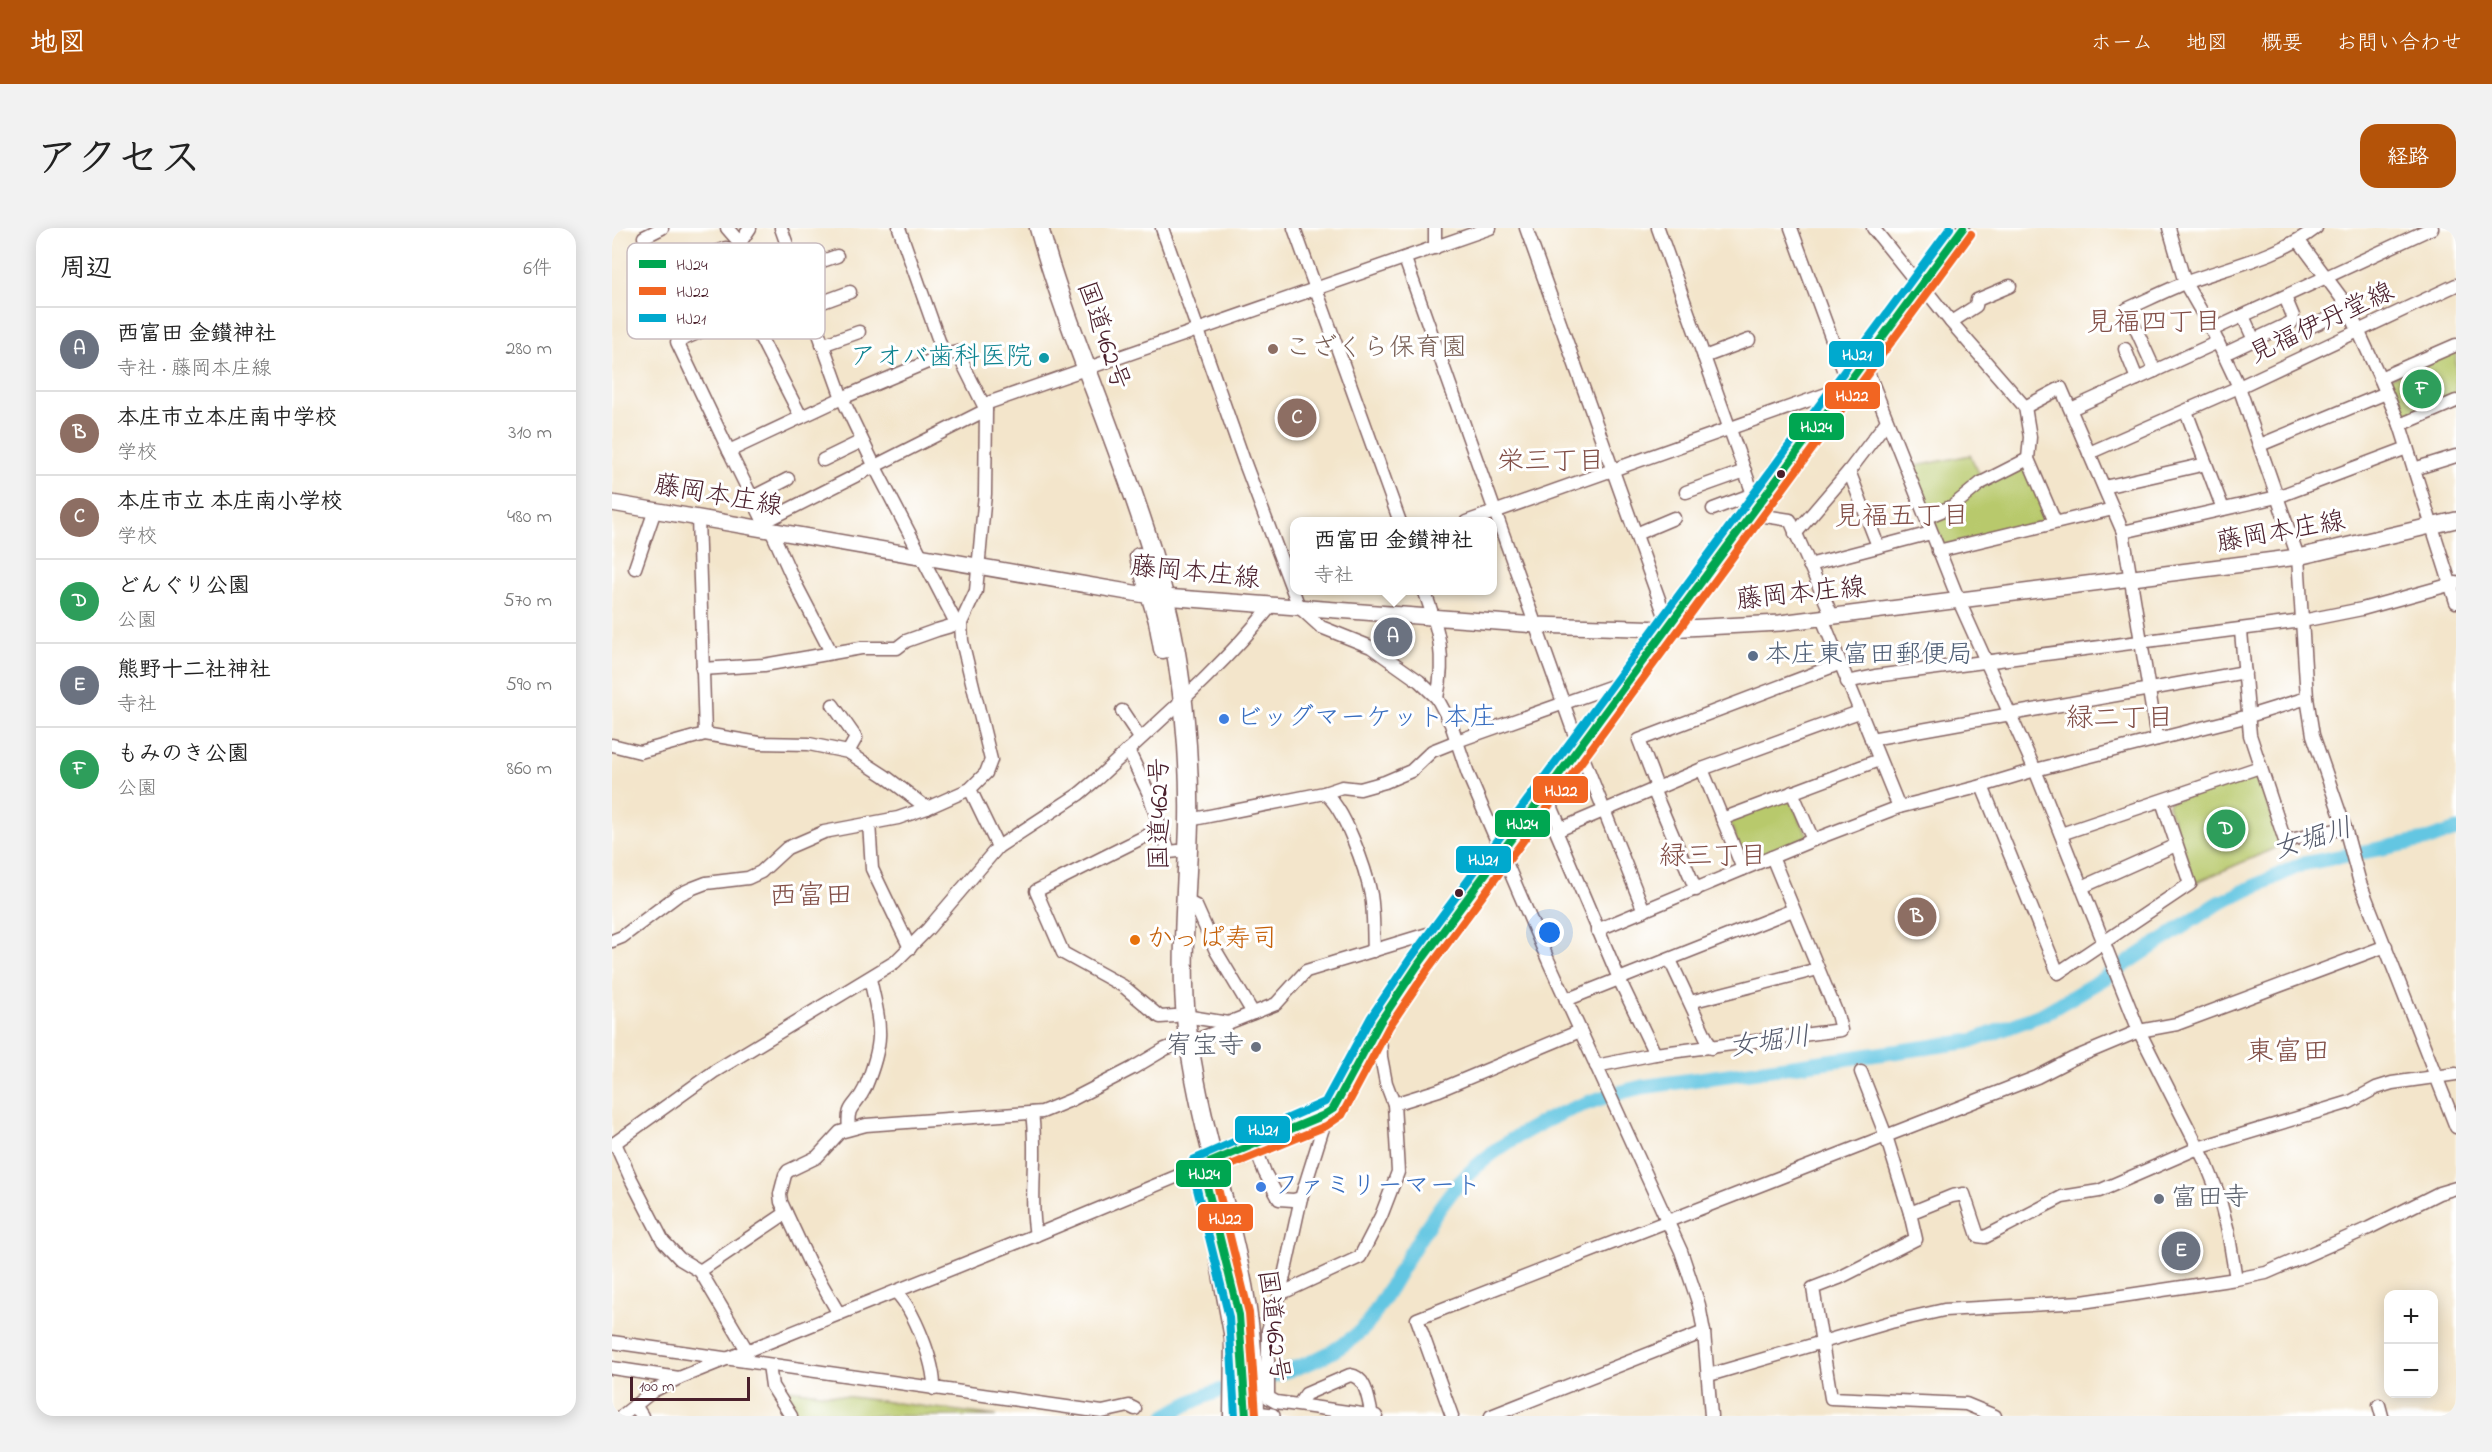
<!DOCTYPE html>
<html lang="ja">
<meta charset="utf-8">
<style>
:root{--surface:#fff;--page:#f2f2f2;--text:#222;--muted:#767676;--line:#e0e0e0;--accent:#b45309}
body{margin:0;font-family:"Indie Flower","Klee One",sans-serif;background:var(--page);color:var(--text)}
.controls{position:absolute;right:18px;bottom:18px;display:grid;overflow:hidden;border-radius:12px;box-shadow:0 3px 15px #0003}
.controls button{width:54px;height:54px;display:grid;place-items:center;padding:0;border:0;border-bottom:2px solid var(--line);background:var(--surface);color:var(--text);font:30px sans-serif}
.scale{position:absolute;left:18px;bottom:15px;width:120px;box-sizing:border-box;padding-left:6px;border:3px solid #4a1f2b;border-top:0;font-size:16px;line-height:21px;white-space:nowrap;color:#4a1f2b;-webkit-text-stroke:4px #fff;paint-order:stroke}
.you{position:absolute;left:938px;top:705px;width:21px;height:21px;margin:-15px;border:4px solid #fff;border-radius:50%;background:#1a73e8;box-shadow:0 0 0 9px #1a73e833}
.badge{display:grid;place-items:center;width:39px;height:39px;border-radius:50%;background:var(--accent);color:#fff;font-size:20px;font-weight:700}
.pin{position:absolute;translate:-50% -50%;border:3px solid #fff;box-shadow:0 2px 6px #0006}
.popup{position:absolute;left:678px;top:289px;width:207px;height:78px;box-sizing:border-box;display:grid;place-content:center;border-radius:12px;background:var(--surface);filter:drop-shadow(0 2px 4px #0005);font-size:20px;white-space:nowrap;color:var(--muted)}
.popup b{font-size:22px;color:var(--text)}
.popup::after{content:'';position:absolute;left:50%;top:100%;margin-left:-12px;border:12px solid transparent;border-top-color:var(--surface)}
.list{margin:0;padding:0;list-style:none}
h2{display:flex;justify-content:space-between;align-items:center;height:78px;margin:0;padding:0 24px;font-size:26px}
h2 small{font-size:20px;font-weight:400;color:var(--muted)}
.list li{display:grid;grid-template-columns:39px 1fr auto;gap:18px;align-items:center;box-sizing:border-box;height:84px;padding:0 24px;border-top:2px solid var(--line)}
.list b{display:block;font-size:22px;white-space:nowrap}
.list p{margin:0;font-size:20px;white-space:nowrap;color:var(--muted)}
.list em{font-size:20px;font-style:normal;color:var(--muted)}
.map{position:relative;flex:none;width:1844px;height:1188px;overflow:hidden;border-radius:18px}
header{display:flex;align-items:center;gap:36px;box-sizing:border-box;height:84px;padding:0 30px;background:var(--accent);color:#fff}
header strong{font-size:28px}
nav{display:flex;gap:33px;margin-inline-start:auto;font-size:21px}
.intro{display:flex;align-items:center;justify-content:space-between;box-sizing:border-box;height:144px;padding:0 36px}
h1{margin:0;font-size:42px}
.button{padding:15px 27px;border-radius:18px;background:var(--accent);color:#fff;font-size:21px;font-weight:700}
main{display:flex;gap:36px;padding:0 36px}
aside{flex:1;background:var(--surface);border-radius:18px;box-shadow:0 3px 15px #0003}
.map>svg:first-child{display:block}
</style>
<header>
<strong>地図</strong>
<nav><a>ホーム</a><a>地図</a><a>概要</a><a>お問い合わせ</a></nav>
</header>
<div class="intro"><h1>アクセス</h1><a class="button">経路</a></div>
<main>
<aside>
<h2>周辺<small>6件</small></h2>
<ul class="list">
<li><span class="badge" style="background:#6b7280">A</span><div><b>西富田 金鑚神社</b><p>寺社 · 藤岡本庄線</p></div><em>280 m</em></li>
<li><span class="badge" style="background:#8d6e63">B</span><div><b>本庄市立本庄南中学校</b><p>学校</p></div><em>310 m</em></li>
<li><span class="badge" style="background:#8d6e63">C</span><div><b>本庄市立 本庄南小学校</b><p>学校</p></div><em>480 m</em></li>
<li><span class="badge" style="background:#2e9e5b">D</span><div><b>どんぐり公園</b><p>公園</p></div><em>570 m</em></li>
<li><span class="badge" style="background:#6b7280">E</span><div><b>熊野十二社神社</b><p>寺社</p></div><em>590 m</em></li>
<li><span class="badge" style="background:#2e9e5b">F</span><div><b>もみのき公園</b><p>公園</p></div><em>860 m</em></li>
</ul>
</aside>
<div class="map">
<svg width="1844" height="1188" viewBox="0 0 1844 1188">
<rect width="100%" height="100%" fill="#fff"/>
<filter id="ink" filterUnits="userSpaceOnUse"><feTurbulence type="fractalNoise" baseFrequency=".0167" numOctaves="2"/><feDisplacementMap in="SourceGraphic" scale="12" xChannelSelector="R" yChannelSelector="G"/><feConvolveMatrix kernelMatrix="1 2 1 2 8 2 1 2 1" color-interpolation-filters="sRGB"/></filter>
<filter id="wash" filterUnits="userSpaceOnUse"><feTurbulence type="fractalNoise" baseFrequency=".008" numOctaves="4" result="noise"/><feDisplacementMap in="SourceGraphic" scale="24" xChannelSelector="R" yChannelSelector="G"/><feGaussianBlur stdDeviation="1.35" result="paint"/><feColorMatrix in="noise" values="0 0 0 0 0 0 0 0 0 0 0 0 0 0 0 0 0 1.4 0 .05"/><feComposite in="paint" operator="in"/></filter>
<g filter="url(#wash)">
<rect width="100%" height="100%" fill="#f3e5cb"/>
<g fill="#b8c96c" stroke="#81744c" stroke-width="1.5">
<polygon points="1844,120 1844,169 1793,191 1789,189 1772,153"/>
<polygon points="1358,227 1370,251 1412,236 1440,292 1332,318 1299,239"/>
<polygon points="1645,545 1670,617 1583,655 1556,577 1557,574"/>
<polygon points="1177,569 1196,608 1132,634 1117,591"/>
<polygon points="162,1159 385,1188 181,1188"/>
</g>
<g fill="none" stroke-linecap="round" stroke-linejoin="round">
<path stroke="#64c6e2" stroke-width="15" d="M554 1188C570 1179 586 1169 604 1164 657 1147 714 1139 755 1097 783 1054 806 1007 838 966 884 909 960 875 1030 859L1360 813 1431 786 1491 751 1603 677 1690 636 1817 611 1844 602"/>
</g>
</g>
<g filter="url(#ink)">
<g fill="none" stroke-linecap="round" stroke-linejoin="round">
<g stroke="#856463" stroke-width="15">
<g id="minor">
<polyline points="115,0 128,15"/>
<polyline points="138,0 128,15 119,38 135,83 189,189"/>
<polyline points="169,0 230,170 263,239 343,393 349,395"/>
<polyline points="550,0 632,233 687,379 709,399 759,419 807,453 825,470 839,496 856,546 936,732 1069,1023 1087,1077 1092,1104 1099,1188"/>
<polyline points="682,0 788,294"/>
<polyline points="914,0 1053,388 1055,401"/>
<polyline points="1046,0 1141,266 1148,274"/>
<polyline points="1179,0 1236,155"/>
<polyline points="1261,0 1302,51 1309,56 1339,94 1413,179 1418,209 1416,231 1443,294"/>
<polyline points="1557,0 1573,55 1600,102 1627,159 1686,329 1695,470 1701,507 1733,600 1748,655 1844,899"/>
<polyline points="32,9 50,0"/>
<polyline points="1687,13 1734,76 1768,150 1788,197 1844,374"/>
<polyline points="823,20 823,0"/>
<polyline points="793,31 967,519 1032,683"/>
<polyline points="84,33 114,20 124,24"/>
<polyline points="184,42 225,28"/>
<polyline points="197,79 238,64"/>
<polyline points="1631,88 1642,112"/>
<polyline points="1339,94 1364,78 1365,72 1398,58"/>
<polyline points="140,95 195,71"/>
<polyline points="1693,101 1736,82"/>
<polyline points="1600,102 1820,0"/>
<polyline points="75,109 56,67 120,39"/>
<polyline points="210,117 247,104"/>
<polyline points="1513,121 1525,151"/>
<polyline points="1612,126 1680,94 1681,88 1673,69"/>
<polyline points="1092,129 1137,112"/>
<polyline points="1252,134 1347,373 1423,542 1527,803 1594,935 1606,965 1616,1003 1624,1051"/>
<path d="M1543 143 1515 81C1535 72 1555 62 1575 54 1619 38 1666 29 1704 0"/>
<polyline points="1768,150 1844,117"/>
<polyline points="373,176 878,0"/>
<polyline points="1413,179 1449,160 1511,304 1545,511"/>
<polyline points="1459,181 1606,114"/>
<polyline points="1574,183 1611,281"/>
<polyline points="1788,197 1844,173"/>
<polyline points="1648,217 1774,165"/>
<polyline points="117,223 65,114 135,83"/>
<polyline points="1477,225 1627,159 1844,57"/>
<polyline points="211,232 250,213"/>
<polyline points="1802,241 1844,228"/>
<polyline points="1237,243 1266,318"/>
<polyline points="1492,259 1594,236"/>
<polyline points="1074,264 1133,243"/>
<polyline points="139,270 176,251"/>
<polyline points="1101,281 1141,266"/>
<polyline points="1140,286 1178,292 1220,388"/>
<polyline points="1315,289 1341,278 1369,255 1416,231"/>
<polyline points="86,290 93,506"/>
<polyline points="152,294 117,223 230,170 332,127"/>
<polyline points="854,294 1223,163 1229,164"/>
<polyline points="151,301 152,294 374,182"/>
<polyline points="159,302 181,351 219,424"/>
<polyline points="1511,304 1665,269 1795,220"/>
<polyline points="1024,306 1062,290"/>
<polyline points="1183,306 1237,243 1275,193"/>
<polyline points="1326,323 1501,281"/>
<polyline points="1197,337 1319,305"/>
<polyline points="23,340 43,282"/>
<path d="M812 362C827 403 834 427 825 470"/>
<polyline points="1210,390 1287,579"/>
<polyline points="1629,403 1638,507 1673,613 1733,600"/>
<polyline points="90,441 152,437 249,420 285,420 294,413 325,402 349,395"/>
<polyline points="1235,454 1263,448 1690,393 1750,381 1844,355"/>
<polyline points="221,477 244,510 236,524"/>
<polyline points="510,483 528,510"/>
<polyline points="1259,511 1633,444"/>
<polyline points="0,517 28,524 93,506 147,515 197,516 236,524 273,548 315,580"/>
<polyline points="516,522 536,564 557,624 566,623"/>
<polyline points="1090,541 1131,641"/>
<polyline points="1370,558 1446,745 1578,656 1550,573"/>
<polyline points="1045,559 1027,512 1227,436"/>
<polyline points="358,561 386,619"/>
<polyline points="1041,561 1084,662"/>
<polyline points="1180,564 1201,612"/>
<path d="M712 565C732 578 754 642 759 667 762 685 761 705 762 723"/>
<polyline points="934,566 949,601"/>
<polyline points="1110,591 1267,532"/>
<polyline points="577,592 712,565 730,559 748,561 773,554 799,543 820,523 845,513 1006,456 1013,458"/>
<polyline points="257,595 260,641 298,720"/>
<polyline points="548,601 424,663 451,725 511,758 548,789 563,788"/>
<polyline points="1449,606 1648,539"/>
<polyline points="1470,659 1564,617"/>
<polyline points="574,673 584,678 604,723 641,785"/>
<polyline points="985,702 1201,612 1287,579 1370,558 1423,542 1637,488 1695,470"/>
<polyline points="0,713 10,709 66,667 81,660 94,655 136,650 149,644 175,620 212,604 286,590 315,580 358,561 374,545 379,532 350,413 349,395 364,363 373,266 374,182 345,124 332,127 287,0"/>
<polyline points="1058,732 1099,820"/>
<polyline points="954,772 1181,682"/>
<polyline points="1078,774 1206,741"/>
<polyline points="573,788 616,795"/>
<polyline points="576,815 607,803 616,795 664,776 694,743 819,705 829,707"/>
<polyline points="1043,826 1008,753 944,603 1090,541 1247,484"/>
<polyline points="984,838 1043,826 1229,802 1225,786 1160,629"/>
<polyline points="1249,844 1274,908 1298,985"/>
<polyline points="782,876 827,862 968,803"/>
<path d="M420 885C426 926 417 967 424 1007"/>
<polyline points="710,888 711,900 689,970 668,1066 656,1102 656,1166 657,1170 664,1174 764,1188"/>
<path d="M237 901C234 875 244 880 253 860 273 812 269 799 258 751"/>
<polyline points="3,915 19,951 51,1013 68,1031 88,1043 136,1124"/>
<polyline points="642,916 653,945 667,971 681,972 689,970"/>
<path d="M0 917 103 843 283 734 316 701 386 619 467 566 486 550C546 494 608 442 659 378"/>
<polyline points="88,1043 174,985"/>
<path d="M284 1064C302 1082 323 1135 322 1161"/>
<polyline points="668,1066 748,1029 769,988 786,944 782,876 774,855 769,829 768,796"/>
<polyline points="227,1086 197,1034 169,974 168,966 173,947 176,943 205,929 228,904 254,897 430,884 459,872 521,840 553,821 566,816"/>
<polyline points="0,1114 490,1184 517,1178 523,1181"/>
<polyline points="157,1137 160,1158 179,1188"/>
<polyline points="0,1140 67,1150"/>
<polyline points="1097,1147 1279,1094 1332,1082 1470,1074 1624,1051 1654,1045 1757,1000 1827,965 1844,960"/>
<path d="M689 1173 694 1166 738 1147C755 1149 756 1173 760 1187"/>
<polyline points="23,1177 30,1188"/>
<polyline points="1767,1177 1770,1188"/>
<polyline points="10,1188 41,1163 67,1150 424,1007 710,888 721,881 768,794 806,737 1351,0"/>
<polyline points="840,1188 805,1091 1425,849 1460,831 1527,803 1565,796 1774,718"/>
<polyline points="879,1188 1092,1104"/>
<polyline points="1383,1188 1354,1176 1219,1170 1201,1060 1227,1050 1304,1011 1298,985 1340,968 1352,966 1366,1008 1373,1009 1450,969 1487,963 1586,920 1738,874 1764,860 1780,855 1844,846"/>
</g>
</g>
<g stroke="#856463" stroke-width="18">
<g id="major">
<polyline points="0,275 539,368 924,397 1055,401 1168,395 1686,329 1844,292"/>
<polyline points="640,1188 644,1186 660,1188"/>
</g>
</g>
<g stroke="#856463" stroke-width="21">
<g id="highway">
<path d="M427 0C468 147 543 285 566 437 574 489 578 543 577 595 575 669 566 743 577 815 588 892 612 966 628 1042 638 1090 643 1139 643 1188"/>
<polyline points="527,329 546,393 551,421"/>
<polyline points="604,991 603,1009 622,1110 621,1188"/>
</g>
</g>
<use href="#minor" stroke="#fff" stroke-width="12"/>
<use href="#major" stroke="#fff" stroke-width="15"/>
<use href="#highway" stroke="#fff" stroke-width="18"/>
<g stroke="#fff" stroke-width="12">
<polyline id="bus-1" points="634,1188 627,1087 590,938 710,888 721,881 768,794 806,737 1351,0"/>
</g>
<g stroke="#fff" stroke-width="12">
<polyline id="bus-2" points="644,1187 637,1085 602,944 714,898 730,887 777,799 815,743 1359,6"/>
</g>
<g stroke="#fff" stroke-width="12">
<polyline id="bus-3" points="623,1188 617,1089 580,941 581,932 713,874 759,789 798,731 1338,0"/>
</g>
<use href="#bus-1" stroke="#00a651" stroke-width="8"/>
<use href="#bus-2" stroke="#f26522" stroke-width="8"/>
<use href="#bus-3" stroke="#00a9ce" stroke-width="8"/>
</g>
</g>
<circle fill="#8d6e63" stroke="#fff" stroke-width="2" cx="661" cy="121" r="6"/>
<circle fill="#0f9aa8" stroke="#fff" stroke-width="2" cx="432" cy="130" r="6"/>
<g fill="#4a1f2b" stroke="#fff" stroke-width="2">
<circle cx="1169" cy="246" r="5"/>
<circle cx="847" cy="665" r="5"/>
</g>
<circle fill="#5c6f8a" stroke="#fff" stroke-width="2" cx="1141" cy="428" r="6"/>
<g fill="#3f7fe0" stroke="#fff" stroke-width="2">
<circle cx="612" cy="491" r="6"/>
<circle cx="649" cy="959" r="6"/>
</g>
<circle fill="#e8710a" stroke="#fff" stroke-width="2" cx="523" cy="712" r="6"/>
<g fill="#6b7280" stroke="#fff" stroke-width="2">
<circle cx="644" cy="819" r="6"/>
<circle cx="1547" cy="971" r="6"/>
</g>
<g text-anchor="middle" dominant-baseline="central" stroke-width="6" stroke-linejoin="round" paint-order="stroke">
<g font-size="26" fill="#4a1f2b" stroke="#fff">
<text transform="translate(1710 96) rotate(-25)">見福伊丹堂線</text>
<text transform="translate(490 108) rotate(71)">国道462号</text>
<text transform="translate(106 269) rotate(10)">藤岡本庄線</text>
<text transform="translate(1669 305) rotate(-10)">藤岡本庄線</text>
<text transform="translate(583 346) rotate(6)">藤岡本庄線</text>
<text transform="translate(1189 367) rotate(-6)">藤岡本庄線</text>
<text transform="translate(549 586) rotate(-90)">国道462号</text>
<text transform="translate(660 1098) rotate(83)">国道462号</text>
</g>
<g font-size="26" fill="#785e54" stroke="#fff" text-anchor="start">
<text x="673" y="121">こざくら保育園</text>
</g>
<g font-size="26" fill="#0d838f" stroke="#fff" text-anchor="end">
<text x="420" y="130">アオバ歯科医院</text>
</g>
<g font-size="26" fill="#4e5e75" stroke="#fff" text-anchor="start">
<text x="1153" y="428">本庄東富田郵便局</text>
</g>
<g font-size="26" fill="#366cbe" stroke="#fff" text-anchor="start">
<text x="624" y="491">ビッグマーケット本庄</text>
<text x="661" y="959">ファミリーマート</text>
</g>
<g font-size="26" fill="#c56008" stroke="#fff" text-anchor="start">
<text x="535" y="712">かっぱ寿司</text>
</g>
<g font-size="26" fill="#5b616d" stroke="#fff" text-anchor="end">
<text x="632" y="819">宥宝寺</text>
<text x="1559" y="971" text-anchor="start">富田寺</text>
</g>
<g font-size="27" fill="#824f47" stroke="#fff">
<text x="1542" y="95">見福四丁目</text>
<text x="939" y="234">栄三丁目</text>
<text x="1290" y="289">見福五丁目</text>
<text x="1508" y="491">緑二丁目</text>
<text x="1101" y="629">緑三丁目</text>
</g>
<g font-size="27" font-style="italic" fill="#53596b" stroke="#fff">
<text transform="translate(1701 612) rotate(-17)">女堀川</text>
<text transform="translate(1158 815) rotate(-8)">女堀川</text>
</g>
<g font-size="28" fill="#824f47" stroke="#fff">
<text x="199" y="669">西富田</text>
<text x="1676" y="825">東富田</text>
</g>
</g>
<rect x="15" y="15" width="198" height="96" rx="9" fill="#fff" stroke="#c9bcbf" stroke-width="1.5"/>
<rect x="27" y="32" width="27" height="8" fill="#00a651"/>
<rect x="27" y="59" width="27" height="8" fill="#f26522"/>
<rect x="27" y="86" width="27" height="8" fill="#00a9ce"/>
<g font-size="16" fill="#4a1f2b">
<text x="64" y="42">HJ24</text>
<text x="64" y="69">HJ22</text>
<text x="64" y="96">HJ21</text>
</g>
<g stroke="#fff" stroke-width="2">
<rect x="1216" y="112" width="57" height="28" rx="6" fill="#00a9ce"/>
<rect x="1212" y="153" width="57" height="29" rx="6" fill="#f26522"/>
<rect x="1176" y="184" width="57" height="29" rx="6" fill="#00a651"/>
<rect x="920" y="547" width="57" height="29" rx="6" fill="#f26522"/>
<rect x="882" y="581" width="57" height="29" rx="6" fill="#00a651"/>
<rect x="843" y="617" width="57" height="29" rx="6" fill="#00a9ce"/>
<rect x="622" y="887" width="57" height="29" rx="6" fill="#00a9ce"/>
<rect x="563" y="931" width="57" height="29" rx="6" fill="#00a651"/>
<rect x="585" y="975" width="57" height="29" rx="6" fill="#f26522"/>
</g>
<g font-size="16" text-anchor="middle" font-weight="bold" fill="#fff">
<text x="1245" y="132">HJ21</text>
<text x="1240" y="173">HJ22</text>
<text x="1204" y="204">HJ24</text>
<text x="949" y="568">HJ22</text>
<text x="910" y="601">HJ24</text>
<text x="871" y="637">HJ21</text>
<text x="651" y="907">HJ21</text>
<text x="592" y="951">HJ24</text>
<text x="613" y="996">HJ22</text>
</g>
</svg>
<div class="controls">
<button>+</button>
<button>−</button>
</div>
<div class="scale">100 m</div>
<div class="you"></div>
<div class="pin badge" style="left:781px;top:409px;background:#6b7280">A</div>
<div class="popup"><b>西富田 金鑚神社</b>寺社</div>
<div class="pin badge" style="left:1305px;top:689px;background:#8d6e63">B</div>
<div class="pin badge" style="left:685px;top:190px;background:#8d6e63">C</div>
<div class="pin badge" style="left:1614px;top:601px;background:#2e9e5b">D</div>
<div class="pin badge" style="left:1569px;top:1023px;background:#6b7280">E</div>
<div class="pin badge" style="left:1810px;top:161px;background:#2e9e5b">F</div>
</div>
</main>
